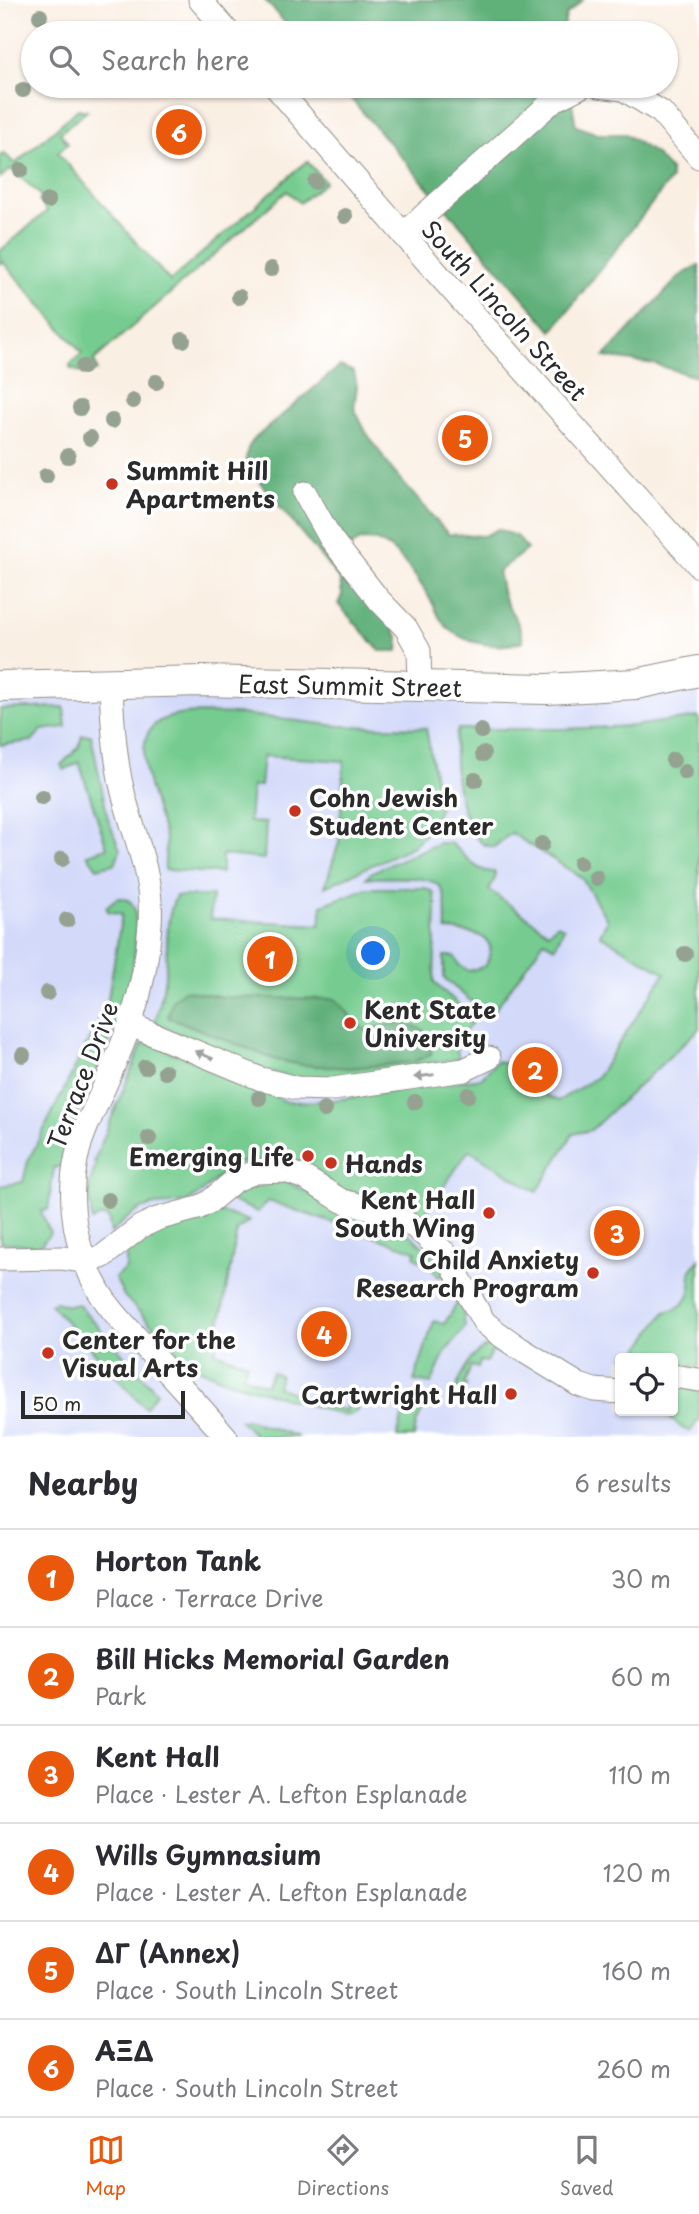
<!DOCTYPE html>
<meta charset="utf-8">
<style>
:root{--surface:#fff;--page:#f7f7f7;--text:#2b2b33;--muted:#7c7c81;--line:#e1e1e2;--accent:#ea580c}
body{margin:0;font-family:"Playpen Sans",sans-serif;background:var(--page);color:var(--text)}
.controls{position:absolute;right:21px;bottom:21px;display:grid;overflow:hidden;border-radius:7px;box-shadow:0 2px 5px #0004}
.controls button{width:63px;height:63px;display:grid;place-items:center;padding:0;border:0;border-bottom:2px solid var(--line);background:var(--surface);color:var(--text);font:35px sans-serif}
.scale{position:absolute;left:21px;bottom:18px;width:164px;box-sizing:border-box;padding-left:7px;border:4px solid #2b2b2b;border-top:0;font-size:19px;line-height:24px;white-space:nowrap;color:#2b2b2b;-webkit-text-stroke:5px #fff;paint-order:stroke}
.you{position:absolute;left:374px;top:954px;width:24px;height:24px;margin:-18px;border:5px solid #fff;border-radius:50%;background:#1a73e8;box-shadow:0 0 0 10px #1a73e833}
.badge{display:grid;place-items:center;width:46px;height:46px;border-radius:50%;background:var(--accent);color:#fff;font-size:23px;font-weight:700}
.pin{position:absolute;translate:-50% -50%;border:4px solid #fff;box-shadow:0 2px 7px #0006}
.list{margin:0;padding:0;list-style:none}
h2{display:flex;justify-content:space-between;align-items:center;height:91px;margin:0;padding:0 28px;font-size:30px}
h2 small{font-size:23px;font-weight:400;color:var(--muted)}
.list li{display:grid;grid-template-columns:46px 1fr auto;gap:21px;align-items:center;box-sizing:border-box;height:98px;padding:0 28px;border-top:2px solid var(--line)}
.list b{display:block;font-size:26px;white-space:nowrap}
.list p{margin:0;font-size:23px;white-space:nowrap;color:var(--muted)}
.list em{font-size:23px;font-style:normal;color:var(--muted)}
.icon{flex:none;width:38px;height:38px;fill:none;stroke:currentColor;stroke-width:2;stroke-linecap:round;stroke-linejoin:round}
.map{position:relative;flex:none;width:699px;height:1437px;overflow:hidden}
.search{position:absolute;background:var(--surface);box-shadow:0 2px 5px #0004;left:21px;right:21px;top:21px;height:77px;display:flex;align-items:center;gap:18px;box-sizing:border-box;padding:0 24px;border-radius:38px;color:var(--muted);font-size:26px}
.sheet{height:679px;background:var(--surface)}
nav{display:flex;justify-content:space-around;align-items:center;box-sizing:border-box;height:98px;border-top:2px solid var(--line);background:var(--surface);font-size:19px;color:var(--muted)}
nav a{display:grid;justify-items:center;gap:4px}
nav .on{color:var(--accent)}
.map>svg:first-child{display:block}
</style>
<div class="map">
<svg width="699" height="1437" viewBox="0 0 699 1437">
<rect width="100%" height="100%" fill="#fff"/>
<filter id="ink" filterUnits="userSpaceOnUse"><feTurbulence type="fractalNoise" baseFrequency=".0143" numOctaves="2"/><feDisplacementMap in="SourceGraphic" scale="14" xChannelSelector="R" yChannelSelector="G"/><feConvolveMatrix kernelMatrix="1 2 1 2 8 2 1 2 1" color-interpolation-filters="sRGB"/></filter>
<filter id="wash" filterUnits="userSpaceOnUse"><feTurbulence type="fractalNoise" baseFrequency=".00686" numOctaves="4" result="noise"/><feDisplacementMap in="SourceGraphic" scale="28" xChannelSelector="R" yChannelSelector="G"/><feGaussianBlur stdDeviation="1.57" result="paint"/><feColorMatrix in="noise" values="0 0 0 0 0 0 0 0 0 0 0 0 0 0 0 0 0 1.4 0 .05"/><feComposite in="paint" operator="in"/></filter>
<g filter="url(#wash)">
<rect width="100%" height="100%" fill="#faefe3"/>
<path fill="#d2d9f9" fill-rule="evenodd" d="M699 671V1437H0V686ZM620 1358H673V1411H620Z"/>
<g fill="#76cc90" stroke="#507c5e" stroke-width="2">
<path d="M78 109 87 111 60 133 68 143 58 153 170 281 307 161 325 182 300 203 287 191 94 360 97 370 85 374 70 368V365L82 353 3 262 0 264V251L47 211 39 201 41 196C32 185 21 180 11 169L0 178V156L4 153 15 164Z"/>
<polygon points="64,707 66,727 42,730 32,741 0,745 0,709"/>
<path d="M240 714 339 726 426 728 440 807 431 828 413 846 325 887 339 842 344 761 263 756 260 786H252L249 822 266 823 264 859 222 855V873L165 870C164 860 167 846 165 838 158 809 122 735 164 719 186 710 216 714 240 714Z"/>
<path d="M699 717V1029L591 1130 573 1134 537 1192 469 1150 421 1220C395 1210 366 1201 340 1189 328 1183 320 1172 310 1167 296 1159 250 1159 235 1165 217 1174 206 1193 188 1201 178 1205 166 1204 156 1205 136 1208 125 1220 111 1233L108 1217H99L92 1221 89 1187 96 1162 94 1161 142 1044H151L241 1079 286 1102 328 1101 481 1078 497 1061 518 1067 525 1085 558 1101 597 1077 665 973 600 935 607 920 582 878 511 833 494 847C492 847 485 845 483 844 459 827 449 754 458 729H563L633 726Z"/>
<polygon points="82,735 91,735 108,819 120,850 115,864 97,868 87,854 107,848 79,762 64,770 61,765 79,747"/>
<path d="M439 843H450C466 854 473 872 495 872V878L489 890 548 932 558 924 564 928 555 947 544 941 491 1015 481 1010 444 978V956H454L459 965 469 971 485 966C504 933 468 932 446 930 445 918 448 898 440 887 431 874 383 878 366 878L372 872Z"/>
<path d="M367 888H425L433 892 436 905 434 983 475 1018 456 1045 459 1059 323 1079 291 1078 267 1071 155 1023C160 1004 164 987 166 968 168 943 165 918 176 896H212L210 919 320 925 322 905Z"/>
<path d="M117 898C136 897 136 912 136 928 137 999 100 1056 75 1121 69 1136 65 1151 61 1167H54L48 1210 41 1211 50 1233 40 1246 0 1242V1186L23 1182 28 1161 107 1004 122 914 108 911 106 907Z"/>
<polygon points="532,1051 544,1052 549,1056 541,1067 551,1075 540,1085 533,1082 522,1062"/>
<path d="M285 1181 306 1191 322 1203 410 1234 447 1270 439 1277 432 1269 414 1256 416 1251 268 1201 258 1212 227 1199C245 1183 262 1183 285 1181Z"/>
<polygon points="215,1210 249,1221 237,1230 215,1352 247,1363 243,1376 266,1385 272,1372 280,1375 277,1387 345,1411 349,1396 358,1404 356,1412 346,1416 225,1380 190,1365 124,1296 115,1278 126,1268 126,1254 138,1240 155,1226 196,1221"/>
<path d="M699 1259V1367L673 1365V1358H633L665 1312C687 1307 694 1295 690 1272Z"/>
<polygon points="461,1297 465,1327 445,1353 431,1384 414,1381 434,1321 444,1324"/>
<polygon points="55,1302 69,1306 78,1304 157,1392 145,1408 50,1304"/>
<path d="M494 1344 510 1350 511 1358 492 1351 486 1362 480 1361 478 1368 471 1366 464 1384 467 1385 460 1403 455 1401C455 1384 466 1362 479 1351 483 1348 489 1346 494 1344Z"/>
<polygon points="673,1387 699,1390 699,1419 690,1432 682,1428 661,1411 673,1411"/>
<polygon points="408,1409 422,1411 416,1424 414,1437 397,1437 404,1410"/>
<polygon points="246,1419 298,1437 256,1437 240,1420"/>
</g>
<g fill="#60b07a" stroke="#466e52" stroke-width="2">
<polygon points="265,0 583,0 566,15 563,33 294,33"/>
<polygon points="340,86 569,86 576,126 598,134 625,134 654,153 671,171 671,179 552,331"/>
<polygon points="699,265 699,378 654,364 604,357 680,276"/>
<path d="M340 366 354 372 357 386 354 408 366 432 393 471 448 534 484 536 498 529 518 537 527 549 498 572C501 581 501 592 505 600 512 617 520 619 523 641 499 650 466 645 447 627 440 621 437 612 433 604 422 585 399 547 376 541 371 540 365 540 360 540L338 558 387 618 399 638 398 651H380L338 604 342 595 340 580 245 464 248 448 254 439Z"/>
<path d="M184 990 224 997 335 999C346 1009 353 1021 365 1030 390 1024 411 1018 431 1036V1054L414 1062 351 1068 303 1065 276 1060 168 1017 172 1001Z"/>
</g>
</g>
<g filter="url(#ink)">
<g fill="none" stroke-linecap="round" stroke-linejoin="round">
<g stroke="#928d87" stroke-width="25">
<g id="minor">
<polyline points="200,0 229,33"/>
<polyline points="275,86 437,273 699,566"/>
<polyline points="599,86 623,89 661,112 699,157"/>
<polyline points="403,234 554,100 582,86"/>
<polyline points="305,493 331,539 379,600 406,628 419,651 420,687"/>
<path d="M111 684C112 716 114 748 120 779 130 830 154 871 150 924 145 1004 119 1054 87 1125 63 1180 70 1242 100 1293 113 1314 132 1332 148 1350 174 1379 201 1408 226 1437"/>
<polyline points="131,1025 261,1079 296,1088 333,1089 464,1070 489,1058"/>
<polyline points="0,1259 62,1258 84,1261 102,1257 140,1227 157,1219 198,1208 209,1202 234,1181 245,1176 256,1172 285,1171 305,1178 342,1201 380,1210 415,1227 445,1253 484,1322 495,1331 519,1348 579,1385 594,1390 620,1392"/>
<polyline points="673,1376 699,1380"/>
</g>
</g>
<g stroke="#928d87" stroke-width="32">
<polyline id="major" points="0,686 202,681 547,689 636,684 699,671"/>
</g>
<use href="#minor" stroke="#fff" stroke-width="23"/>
<use href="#major" stroke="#fff" stroke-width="30"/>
</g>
<g fill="#96a291">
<circle cx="40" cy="16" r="8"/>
<circle cx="23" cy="90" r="8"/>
<circle cx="21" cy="170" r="8"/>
<circle cx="315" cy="182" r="8"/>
<circle cx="48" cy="201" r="8"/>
<circle cx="345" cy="216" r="8"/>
<circle cx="271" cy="269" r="8"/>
<circle cx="239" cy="297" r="8"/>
<circle cx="183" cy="340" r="8"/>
<circle cx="83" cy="367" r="8"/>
<circle cx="156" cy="382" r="8"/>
<circle cx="133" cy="401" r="8"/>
<circle cx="80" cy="408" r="8"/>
<circle cx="112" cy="421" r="8"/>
<circle cx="90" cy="438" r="8"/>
<circle cx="68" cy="456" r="8"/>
<circle cx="46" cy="476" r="8"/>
<circle cx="481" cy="731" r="8"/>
<circle cx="483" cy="754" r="8"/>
<circle cx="673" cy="760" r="8"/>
<circle cx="685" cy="772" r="8"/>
<circle cx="475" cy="780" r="8"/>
<circle cx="42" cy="797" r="8"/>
<circle cx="542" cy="844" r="8"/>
<circle cx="62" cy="859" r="8"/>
<circle cx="580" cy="863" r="8"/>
<circle cx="596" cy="878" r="8"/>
<circle cx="67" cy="920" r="8"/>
<circle cx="685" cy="954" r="8"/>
<circle cx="47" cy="993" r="8"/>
<circle cx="23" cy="1055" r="8"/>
<circle cx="145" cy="1067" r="8"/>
<circle cx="165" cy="1072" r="8"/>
<circle cx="468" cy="1095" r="8"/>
<circle cx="259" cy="1098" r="8"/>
<circle cx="415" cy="1102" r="8"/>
<circle cx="324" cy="1110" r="8"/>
<circle cx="149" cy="1138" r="8"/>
<circle cx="108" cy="1200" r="8"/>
<circle cx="126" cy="1373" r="8"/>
</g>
<defs><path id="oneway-solid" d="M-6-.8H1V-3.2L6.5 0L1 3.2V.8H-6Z" transform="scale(1.75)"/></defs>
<g fill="#a0a0a0">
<use href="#oneway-solid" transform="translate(204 1055) rotate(-157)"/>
<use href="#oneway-solid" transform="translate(424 1076) rotate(172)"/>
</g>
</g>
<g fill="#c8321e" stroke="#fff" stroke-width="2.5">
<circle cx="112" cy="484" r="7"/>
<circle cx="295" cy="811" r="7"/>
<circle cx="350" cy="1023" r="7"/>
<circle cx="308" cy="1156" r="7"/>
<circle cx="331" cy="1163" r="7"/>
<circle cx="489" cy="1213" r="7"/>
<circle cx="593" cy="1273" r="7"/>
<circle cx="48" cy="1353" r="7"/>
<circle cx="511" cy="1394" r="7"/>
</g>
<g text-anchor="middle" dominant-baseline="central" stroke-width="7" stroke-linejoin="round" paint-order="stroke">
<g font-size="24" fill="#2b2b2b" stroke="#fff">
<text transform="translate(505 310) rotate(48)">South Lincoln Street</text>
<text transform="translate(350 685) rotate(1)">East Summit Street</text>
<text transform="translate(82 1075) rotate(-69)">Terrace Drive</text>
</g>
<g font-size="24" font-weight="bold" fill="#2b2b2b" stroke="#fff" text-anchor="start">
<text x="126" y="470">Summit Hill<tspan x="126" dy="28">Apartments</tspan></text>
<text x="309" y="797">Cohn Jewish<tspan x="309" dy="28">Student Center</tspan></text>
<text x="364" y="1009">Kent State<tspan x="364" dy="28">University</tspan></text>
<text x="294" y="1156" text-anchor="end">Emerging Life</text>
<text x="345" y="1163">Hands</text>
<text x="475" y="1199" text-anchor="end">Kent Hall<tspan x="475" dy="28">South Wing</tspan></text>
<text x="579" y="1259" text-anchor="end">Child Anxiety<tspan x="579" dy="28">Research Program</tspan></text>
<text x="62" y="1339">Center for the<tspan x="62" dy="28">Visual Arts</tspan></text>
<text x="497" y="1394" text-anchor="end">Cartwright Hall</text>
</g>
</g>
</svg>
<div class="controls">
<button><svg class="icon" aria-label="locate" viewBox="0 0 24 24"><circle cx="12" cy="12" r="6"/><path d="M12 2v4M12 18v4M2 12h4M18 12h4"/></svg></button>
</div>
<div class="scale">50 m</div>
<div class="you"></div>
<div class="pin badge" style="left:270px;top:959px">1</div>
<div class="pin badge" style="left:535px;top:1070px">2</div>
<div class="pin badge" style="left:617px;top:1233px">3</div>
<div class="pin badge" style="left:324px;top:1334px">4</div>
<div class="pin badge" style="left:465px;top:438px">5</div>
<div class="pin badge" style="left:179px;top:132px">6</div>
<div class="search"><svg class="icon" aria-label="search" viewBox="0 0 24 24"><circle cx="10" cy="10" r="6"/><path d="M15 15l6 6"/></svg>Search here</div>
</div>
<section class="sheet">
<h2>Nearby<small>6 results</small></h2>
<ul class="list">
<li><span class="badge">1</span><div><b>Horton Tank</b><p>Place · Terrace Drive</p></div><em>30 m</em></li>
<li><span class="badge">2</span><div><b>Bill Hicks Memorial Garden</b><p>Park</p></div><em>60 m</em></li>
<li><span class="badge">3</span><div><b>Kent Hall</b><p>Place · Lester A. Lefton Esplanade</p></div><em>110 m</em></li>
<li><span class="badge">4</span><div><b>Wills Gymnasium</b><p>Place · Lester A. Lefton Esplanade</p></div><em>120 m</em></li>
<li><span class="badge">5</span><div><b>ΔΓ (Annex)</b><p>Place · South Lincoln Street</p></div><em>160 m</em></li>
<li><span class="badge">6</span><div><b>ΑΞΔ</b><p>Place · South Lincoln Street</p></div><em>260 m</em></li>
</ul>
</section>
<nav>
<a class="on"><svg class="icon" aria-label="map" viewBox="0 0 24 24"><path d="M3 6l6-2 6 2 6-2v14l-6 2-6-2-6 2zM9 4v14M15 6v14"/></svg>Map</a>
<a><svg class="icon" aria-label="directions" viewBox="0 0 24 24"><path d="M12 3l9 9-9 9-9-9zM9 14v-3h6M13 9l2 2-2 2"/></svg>Directions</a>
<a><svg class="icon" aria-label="saved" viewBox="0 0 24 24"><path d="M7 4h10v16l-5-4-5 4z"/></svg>Saved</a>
</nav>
